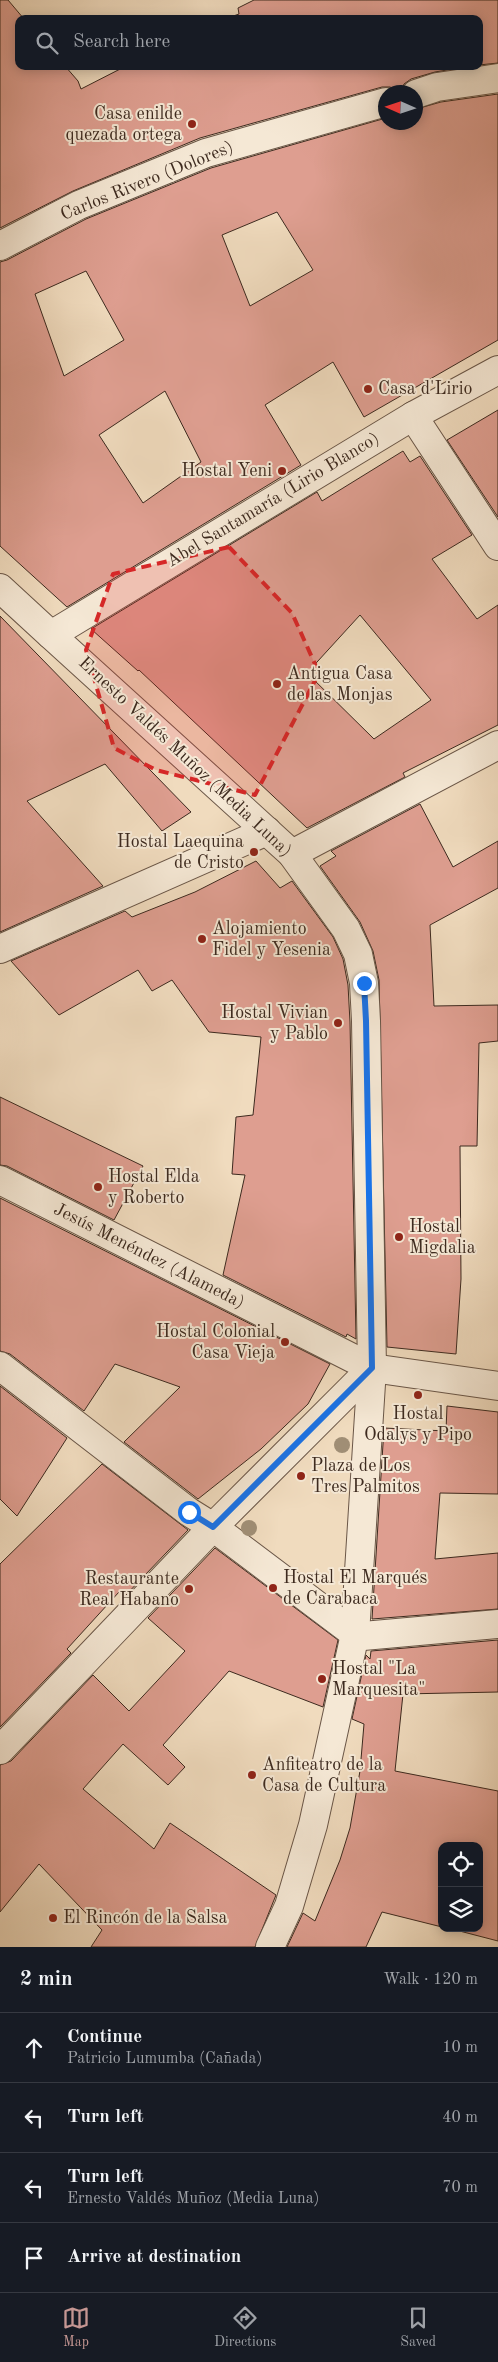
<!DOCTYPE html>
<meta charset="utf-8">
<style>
:root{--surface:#171b24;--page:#242831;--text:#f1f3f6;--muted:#9ea1a6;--line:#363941;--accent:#c59692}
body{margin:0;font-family:"Old Standard TT",serif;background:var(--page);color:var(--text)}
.controls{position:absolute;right:15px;bottom:15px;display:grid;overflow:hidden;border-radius:10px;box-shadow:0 2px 12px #0003}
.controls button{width:45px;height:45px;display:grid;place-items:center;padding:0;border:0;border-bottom:1px solid var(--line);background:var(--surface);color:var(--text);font:25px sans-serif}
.compass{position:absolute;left:378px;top:85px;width:45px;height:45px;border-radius:50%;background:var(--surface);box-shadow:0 2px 12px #0003;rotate:273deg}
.stop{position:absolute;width:15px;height:15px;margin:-11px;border:4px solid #1a73e8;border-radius:50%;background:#fff}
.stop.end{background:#1a73e8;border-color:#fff;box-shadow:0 1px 5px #0008}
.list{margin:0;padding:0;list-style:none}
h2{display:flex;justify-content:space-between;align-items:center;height:65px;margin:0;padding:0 20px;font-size:21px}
h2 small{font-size:16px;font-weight:400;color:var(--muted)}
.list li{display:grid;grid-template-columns:32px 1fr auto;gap:15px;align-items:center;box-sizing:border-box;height:70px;padding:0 20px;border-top:1px solid var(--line)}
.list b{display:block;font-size:19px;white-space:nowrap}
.list p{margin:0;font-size:16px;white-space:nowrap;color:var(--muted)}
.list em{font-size:16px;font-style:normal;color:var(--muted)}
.icon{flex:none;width:28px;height:28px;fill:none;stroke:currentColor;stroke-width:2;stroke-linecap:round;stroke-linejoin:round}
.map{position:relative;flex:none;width:498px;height:1947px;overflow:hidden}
.search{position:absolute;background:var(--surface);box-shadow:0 2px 12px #0003;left:15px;right:15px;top:15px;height:55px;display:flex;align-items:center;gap:12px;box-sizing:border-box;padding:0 18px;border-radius:10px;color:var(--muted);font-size:19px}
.sheet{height:345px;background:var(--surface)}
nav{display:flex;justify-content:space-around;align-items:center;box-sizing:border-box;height:70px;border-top:1px solid var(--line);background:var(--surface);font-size:14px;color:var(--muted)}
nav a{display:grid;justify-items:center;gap:2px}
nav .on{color:var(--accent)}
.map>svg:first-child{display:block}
</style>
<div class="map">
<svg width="498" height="1947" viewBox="0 0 498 1947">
<rect width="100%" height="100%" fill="#f0dbbe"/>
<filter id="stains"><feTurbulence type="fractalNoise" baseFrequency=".004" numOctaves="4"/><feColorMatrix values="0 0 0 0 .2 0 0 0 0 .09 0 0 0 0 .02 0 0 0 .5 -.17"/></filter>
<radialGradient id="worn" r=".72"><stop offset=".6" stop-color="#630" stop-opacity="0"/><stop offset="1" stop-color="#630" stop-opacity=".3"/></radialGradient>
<g fill="#de9e90" stroke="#3d2a1f" fill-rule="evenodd">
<polygon points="0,0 8,0 24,19 19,19 19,66 65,66 78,81 81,89 126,66 471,66 435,72 411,79 404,84 401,92 390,87 382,87 200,138 73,191 0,228"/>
<polygon points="254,0 498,0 498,63 479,65 479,19 225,19 239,14 238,8"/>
<path d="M498 94V340L364 417 333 362 265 405 301 465 67 607 0 546V262L7 260 86 219 211 168 386 118V122H416V109L441 102ZM277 212 313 270 250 306 222 235ZM86 271 124 340 64 376 35 294ZM165 391 201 462 143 503 99 435Z"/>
<polygon points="498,410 498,517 447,440"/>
<path d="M403 451 410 462 420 456 472 535 432 559 477 619 498 605V725L403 773 405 777 307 828 139 670 138 671 91 629 317 492 322 501ZM360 615 431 700 374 739 307 673Z"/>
<polygon points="0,616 191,812 162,831 105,764 27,801 103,886 0,932"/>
<polygon points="420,804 453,867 498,841 498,888 430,925 434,1006 498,1005 498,1041 479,1043 477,1146 460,1146 461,1279 456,1354 387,1347 379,980 373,951 360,922 320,866 336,856 331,851"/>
<polygon points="256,861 280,888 292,881 333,937 343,959 348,985 350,1022 356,1339 347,1334 346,1337 223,1275 245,1175 232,1174 236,1117 253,1115 261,1037 209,1032 172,980 152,991 138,970 59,1015 11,961 125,911 132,917 195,892"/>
<polygon points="0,1097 143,1166 114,1220 7,1166 0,1165"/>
<polygon points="0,1198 330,1364 308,1404 261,1449 198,1499 124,1442 180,1387 115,1364 84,1411 10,1354 0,1351"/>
<polygon points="0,1386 67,1438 17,1516 0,1499"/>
<polygon points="447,1406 498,1412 498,1494 440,1493 435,1559 498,1553 498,1609 372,1619 384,1428 446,1431"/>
<polygon points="102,1464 188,1530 124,1597 119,1592 67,1649 71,1653 0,1727 0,1564"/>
<polygon points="215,1548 338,1640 323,1707 229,1671 163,1745 185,1767 168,1785 123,1744 83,1789 154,1849 170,1823 276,1895 255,1947 91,1947 102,1930 39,1864 0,1912 0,1765 11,1761 93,1675 129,1711 185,1651 148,1618"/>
<polygon points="498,1640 498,1692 403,1694 395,1771 498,1791 498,1941 448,1928 479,1928 479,1846 442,1846 442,1927 382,1912 366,1947 287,1947 303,1913 315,1921 340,1860 350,1828 360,1771 364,1724 352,1719 366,1655 370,1659 371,1651"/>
</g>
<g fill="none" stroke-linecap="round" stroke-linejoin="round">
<g stroke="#6a5647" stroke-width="30">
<g id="pedestrian">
<polyline points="51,635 292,854 346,929 358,954 364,983 366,1021 372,1368 355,1634 313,1825 289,1906 270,1947"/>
<polyline points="0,949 267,831"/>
<polyline points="0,1180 372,1368 498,1386"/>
<polyline points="0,1366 189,1512 213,1527 355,1634 363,1636 498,1624"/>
<polyline points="0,1750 213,1527 372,1368"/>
</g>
</g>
<g stroke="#6a5647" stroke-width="30">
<g id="minor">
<polyline points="416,94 437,87 498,78"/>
<polyline points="0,246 79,205 206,153 386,102"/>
<polyline points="413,416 498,546"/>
<polyline points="0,588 51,635 413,416 498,370"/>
<polyline points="292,854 498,745"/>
</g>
</g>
<use href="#pedestrian" stroke="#f5e8d5" stroke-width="28"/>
<use href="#minor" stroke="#f5e8d5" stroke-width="28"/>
</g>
<g fill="#a08e75">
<circle cx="342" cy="1445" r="8"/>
<circle cx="249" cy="1528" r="8"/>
</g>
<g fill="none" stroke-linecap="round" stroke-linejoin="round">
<polyline stroke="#1a73e8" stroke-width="6" points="189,1512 213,1527 372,1368 366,1021 364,983"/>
</g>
<path fill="#d62828" fill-opacity="0.2" stroke="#d62828" stroke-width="4" stroke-dasharray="10 6" stroke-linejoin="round" d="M229 547 292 613 319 673 255 795 156 770 114 748 86 650 113 574Z"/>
<g fill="#8f2418" stroke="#f5e8d5" stroke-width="2">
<circle cx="192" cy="124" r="5"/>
<circle cx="368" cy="389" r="5"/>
<circle cx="282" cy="471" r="5"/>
<circle cx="277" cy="684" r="5"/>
<circle cx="254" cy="852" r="5"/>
<circle cx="202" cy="939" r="5"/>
<circle cx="338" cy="1023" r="5"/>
<circle cx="98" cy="1187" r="5"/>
<circle cx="399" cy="1237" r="5"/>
<circle cx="285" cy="1342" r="5"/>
<circle cx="418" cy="1395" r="5"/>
<circle cx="301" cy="1476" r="5"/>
<circle cx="273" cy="1588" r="5"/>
<circle cx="189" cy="1589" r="5"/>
<circle cx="322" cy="1679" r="5"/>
<circle cx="252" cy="1775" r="5"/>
<circle cx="53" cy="1918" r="5"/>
</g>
<g text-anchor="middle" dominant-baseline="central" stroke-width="4" stroke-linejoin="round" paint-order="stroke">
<g font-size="18" fill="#3d2a1f" stroke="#f5e8d5" text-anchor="start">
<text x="182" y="114" text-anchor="end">Casa enilde<tspan x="182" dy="21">quezada ortega</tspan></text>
<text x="378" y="389">Casa d'Lirio</text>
<text x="272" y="471" text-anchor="end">Hostal Yeni</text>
<text x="287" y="674">Antigua Casa<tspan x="287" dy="21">de las Monjas</tspan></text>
<text x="244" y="842" text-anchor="end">Hostal Laequina<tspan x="244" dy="21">de Cristo</tspan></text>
<text x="212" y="929">Alojamiento<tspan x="212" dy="21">Fidel y Yesenia</tspan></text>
<text x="328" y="1013" text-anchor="end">Hostal Vivian<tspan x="328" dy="21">y Pablo</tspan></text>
<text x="108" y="1177">Hostal Elda<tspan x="108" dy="21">y Roberto</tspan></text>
<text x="409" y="1227">Hostal<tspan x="409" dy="21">Migdalia</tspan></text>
<text x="275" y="1332" text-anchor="end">Hostal Colonial<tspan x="275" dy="21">Casa Vieja</tspan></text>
<text x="418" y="1414" text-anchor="middle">Hostal<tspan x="418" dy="21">Odalys y Pipo</tspan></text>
<text x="311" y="1466">Plaza de Los<tspan x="311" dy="21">Tres Palmitos</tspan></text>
<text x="283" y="1578">Hostal El Marqués<tspan x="283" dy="21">de Carabaca</tspan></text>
<text x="179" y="1579" text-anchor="end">Restaurante<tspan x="179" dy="21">Real Habano</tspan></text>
<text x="332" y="1669">Hostal "La<tspan x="332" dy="21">Marquesita"</tspan></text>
<text x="262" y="1765">Anfiteatro de la<tspan x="262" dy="21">Casa de Cultura</tspan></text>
<text x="63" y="1918">El Rincón de la Salsa</text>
</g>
<g font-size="18" fill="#3d2a1f" stroke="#f5e8d5">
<text transform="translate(147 181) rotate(-22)">Carlos Rivero (Dolores)</text>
<text transform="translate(273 500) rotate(-31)">Abel Santamaría (Lirio Blanco)</text>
<text transform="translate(185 757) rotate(43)">Ernesto Valdés Muñoz (Media Luna)</text>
<text transform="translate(149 1256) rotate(27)">Jesús Menéndez (Alameda)</text>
</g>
</g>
<rect width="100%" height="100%" filter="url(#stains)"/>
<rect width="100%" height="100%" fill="url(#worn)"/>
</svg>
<div class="controls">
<button><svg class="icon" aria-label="locate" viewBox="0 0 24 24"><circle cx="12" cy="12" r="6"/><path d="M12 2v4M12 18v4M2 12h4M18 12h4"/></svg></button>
<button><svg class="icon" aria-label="layers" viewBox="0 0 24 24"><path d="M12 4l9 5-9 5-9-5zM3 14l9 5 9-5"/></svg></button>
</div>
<svg class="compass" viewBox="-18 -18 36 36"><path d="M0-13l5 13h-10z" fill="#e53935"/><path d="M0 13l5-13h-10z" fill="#9ea1a6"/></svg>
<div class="stop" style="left:189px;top:1512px"></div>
<div class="stop end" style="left:364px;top:983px"></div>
<div class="search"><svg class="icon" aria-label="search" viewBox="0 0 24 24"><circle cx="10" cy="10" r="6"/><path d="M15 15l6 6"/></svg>Search here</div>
</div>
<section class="sheet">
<h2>2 min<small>Walk · 120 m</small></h2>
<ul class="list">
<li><svg class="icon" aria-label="ahead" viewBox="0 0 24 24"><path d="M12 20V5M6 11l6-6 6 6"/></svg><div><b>Continue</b><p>Patricio Lumumba (Cañada)</p></div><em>10 m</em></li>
<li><svg class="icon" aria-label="left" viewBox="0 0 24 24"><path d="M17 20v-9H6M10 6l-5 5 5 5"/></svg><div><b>Turn left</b></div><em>40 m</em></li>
<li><svg class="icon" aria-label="left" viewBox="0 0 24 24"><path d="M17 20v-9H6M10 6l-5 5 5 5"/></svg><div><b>Turn left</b><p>Ernesto Valdés Muñoz (Media Luna)</p></div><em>70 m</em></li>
<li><svg class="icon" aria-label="arrive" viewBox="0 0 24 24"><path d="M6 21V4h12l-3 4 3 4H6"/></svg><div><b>Arrive at destination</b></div></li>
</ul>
</section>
<nav>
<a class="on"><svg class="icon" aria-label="map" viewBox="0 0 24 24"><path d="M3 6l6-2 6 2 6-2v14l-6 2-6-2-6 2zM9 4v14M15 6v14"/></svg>Map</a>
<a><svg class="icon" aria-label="directions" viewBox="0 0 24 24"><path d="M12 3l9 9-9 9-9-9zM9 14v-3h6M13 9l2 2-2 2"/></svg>Directions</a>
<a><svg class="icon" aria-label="saved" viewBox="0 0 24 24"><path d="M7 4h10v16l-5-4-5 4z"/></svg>Saved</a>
</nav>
